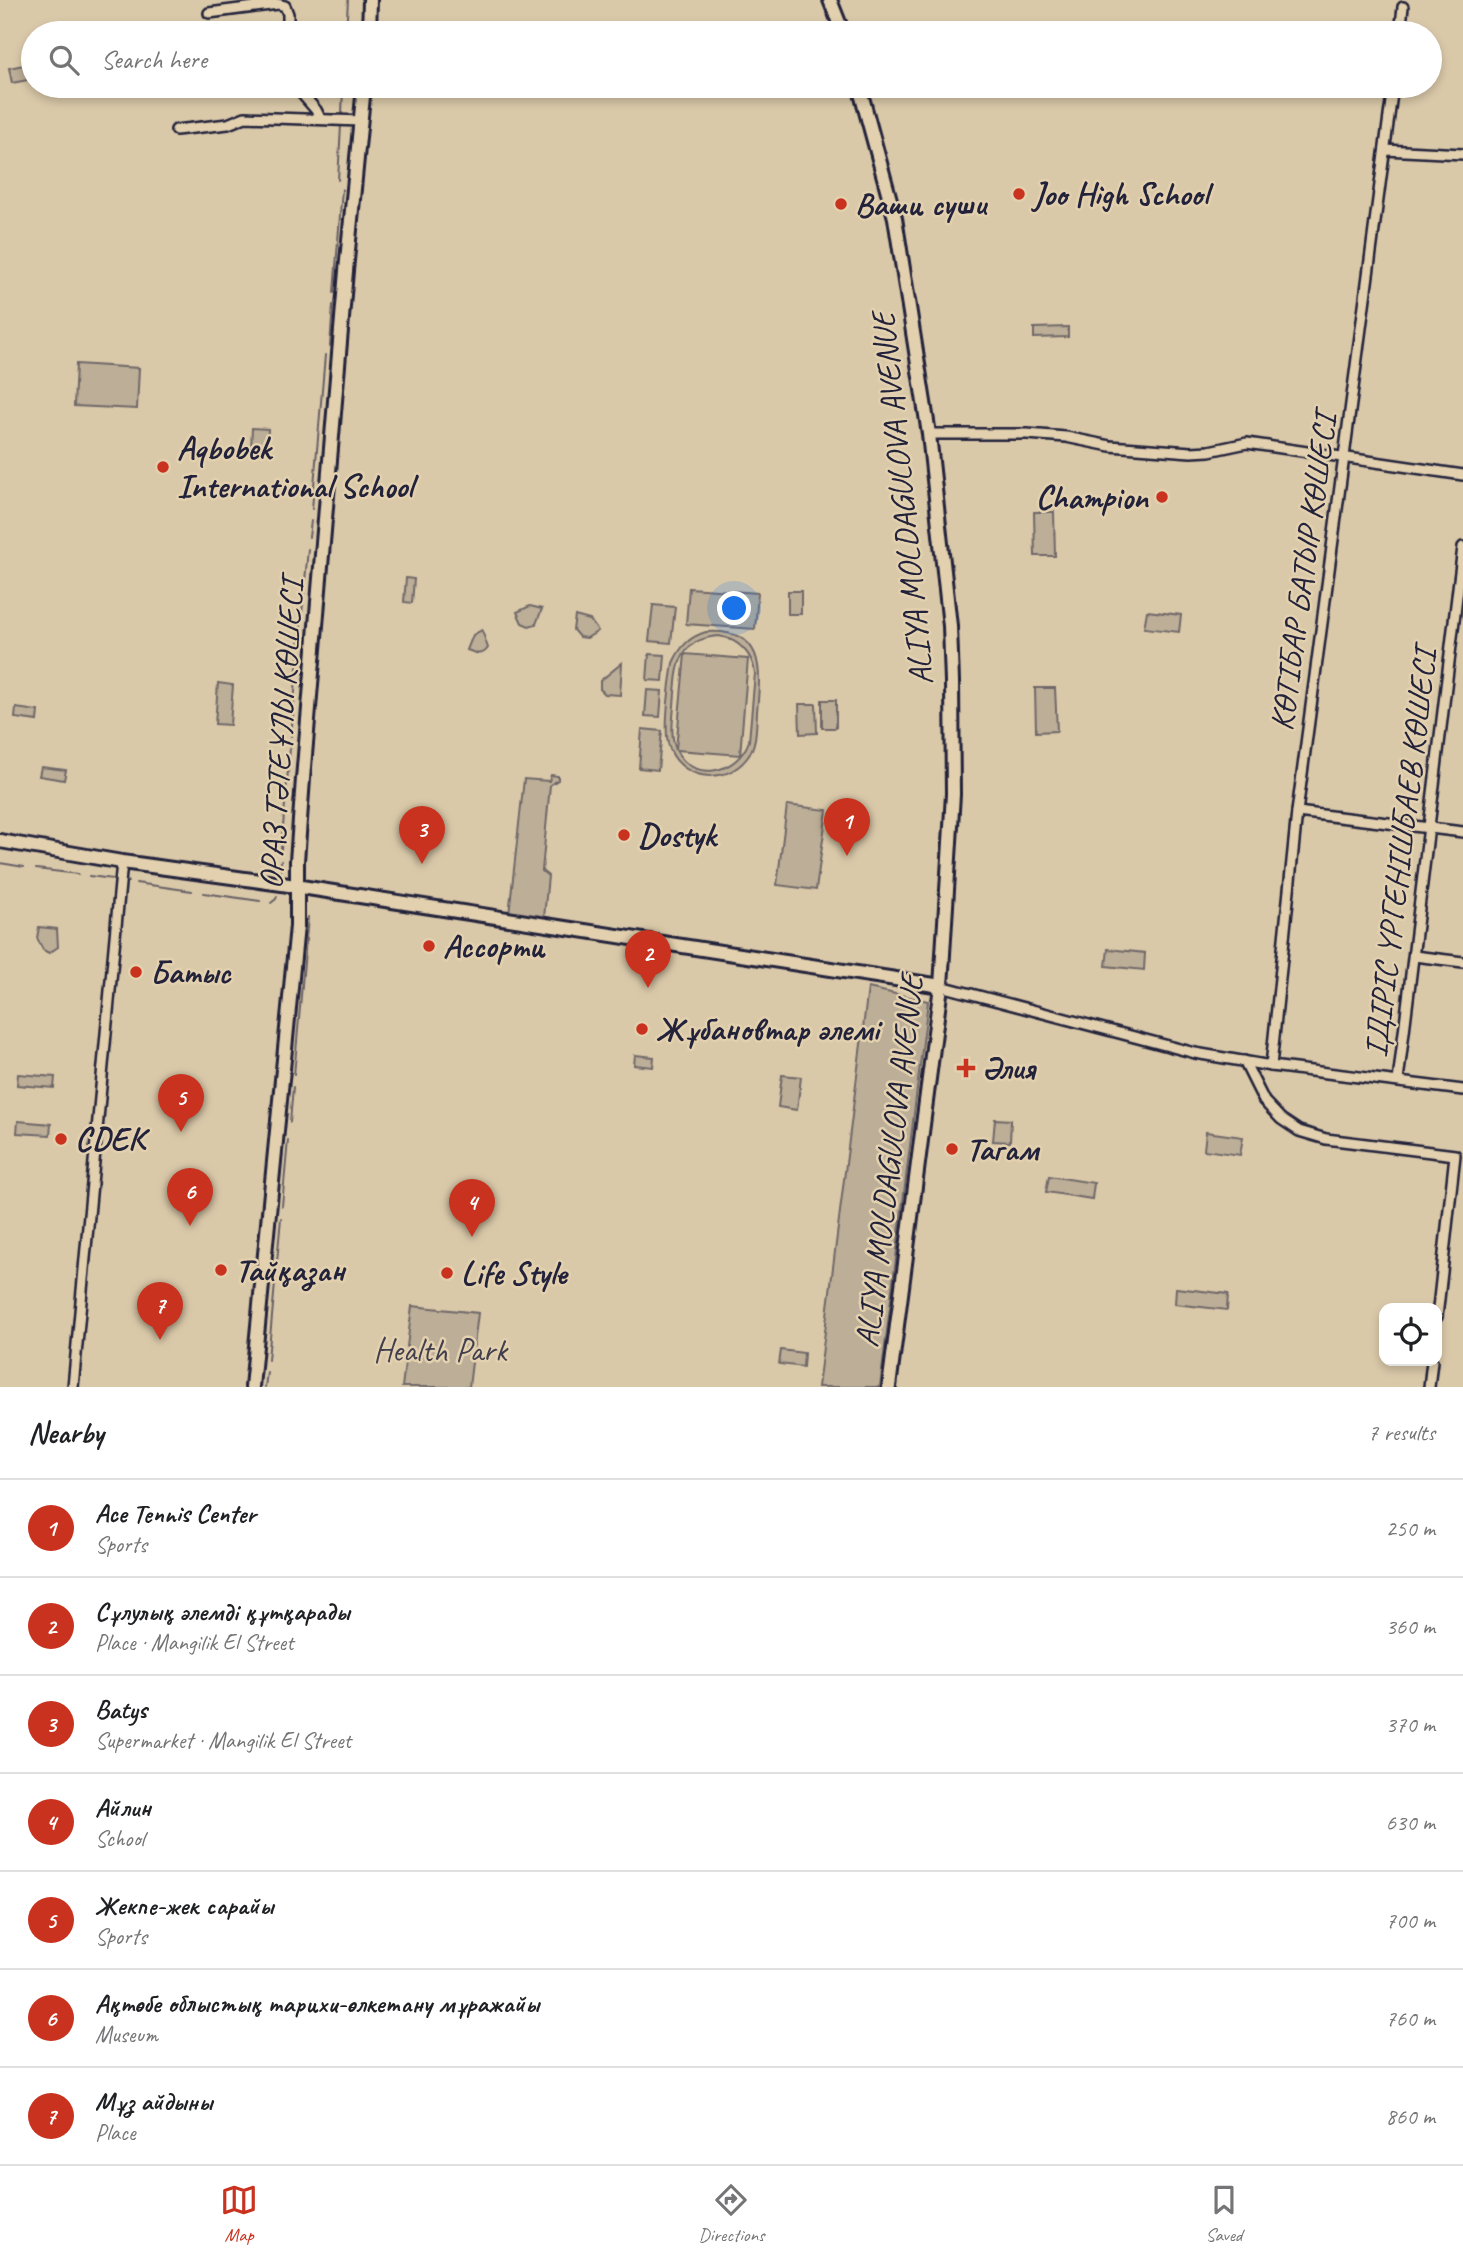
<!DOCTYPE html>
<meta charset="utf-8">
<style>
:root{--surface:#fff;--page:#f2f2f2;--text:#202124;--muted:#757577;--line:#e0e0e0;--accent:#c8321e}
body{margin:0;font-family:Caveat,sans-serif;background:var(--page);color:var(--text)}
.controls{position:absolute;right:21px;bottom:21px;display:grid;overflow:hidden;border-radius:14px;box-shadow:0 4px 10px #0003}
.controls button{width:63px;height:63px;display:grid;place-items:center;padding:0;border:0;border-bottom:2px solid var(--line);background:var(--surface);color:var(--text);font:35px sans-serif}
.you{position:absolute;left:735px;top:609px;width:24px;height:24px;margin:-18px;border:5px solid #fff;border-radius:50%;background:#1a73e8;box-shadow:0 0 0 10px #1a73e833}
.badge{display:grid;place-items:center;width:46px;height:46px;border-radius:50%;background:var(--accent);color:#fff;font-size:23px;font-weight:700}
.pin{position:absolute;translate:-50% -58px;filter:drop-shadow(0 2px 4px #0008)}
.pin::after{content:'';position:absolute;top:37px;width:24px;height:21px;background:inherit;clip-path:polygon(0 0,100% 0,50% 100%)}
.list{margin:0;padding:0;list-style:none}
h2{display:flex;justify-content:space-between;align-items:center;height:91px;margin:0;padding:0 28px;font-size:30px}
h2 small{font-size:23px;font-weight:400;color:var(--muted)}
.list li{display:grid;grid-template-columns:46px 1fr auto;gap:21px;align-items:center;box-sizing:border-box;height:98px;padding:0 28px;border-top:2px solid var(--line)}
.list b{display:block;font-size:26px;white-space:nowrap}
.list p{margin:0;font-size:23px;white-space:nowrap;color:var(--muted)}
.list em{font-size:23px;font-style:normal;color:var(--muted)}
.icon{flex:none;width:38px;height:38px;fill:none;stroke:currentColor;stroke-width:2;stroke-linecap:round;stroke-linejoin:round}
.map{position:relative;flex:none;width:1463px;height:1387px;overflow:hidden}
.search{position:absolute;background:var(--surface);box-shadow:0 4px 10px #0003;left:21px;right:21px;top:21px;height:77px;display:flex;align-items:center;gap:18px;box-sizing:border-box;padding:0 24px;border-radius:38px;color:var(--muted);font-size:26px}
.sheet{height:777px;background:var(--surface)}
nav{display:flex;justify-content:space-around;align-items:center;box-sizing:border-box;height:98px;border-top:2px solid var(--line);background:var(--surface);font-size:19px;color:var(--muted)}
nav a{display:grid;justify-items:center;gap:4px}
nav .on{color:var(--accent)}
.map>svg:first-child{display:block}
</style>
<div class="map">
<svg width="1463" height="1387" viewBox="0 0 1463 1387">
<rect width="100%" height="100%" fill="#dac9a9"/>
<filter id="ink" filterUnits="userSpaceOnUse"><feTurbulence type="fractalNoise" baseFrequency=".0143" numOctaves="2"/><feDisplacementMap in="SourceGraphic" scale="14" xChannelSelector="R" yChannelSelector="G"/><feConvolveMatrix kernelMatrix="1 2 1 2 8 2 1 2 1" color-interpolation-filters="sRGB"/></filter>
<g filter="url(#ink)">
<g fill="#bcae97" stroke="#6f6869" stroke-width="2" fill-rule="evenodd">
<polygon points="33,63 33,79 12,83 9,68"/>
<polygon points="1068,327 1068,337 1034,338 1034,328"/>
<polygon points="76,364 139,368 137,409 74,406"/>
<polygon points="252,428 268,429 267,450 251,449"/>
<polygon points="1034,512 1054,512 1055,556 1035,556"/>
<polygon points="406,578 414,579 412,603 404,602"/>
<polygon points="689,588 758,593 755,629 686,624"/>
<rect x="788" y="591" width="13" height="23"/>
<polygon points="653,605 675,607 671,643 649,641"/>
<polygon points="530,606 542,609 536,624 529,626 522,623 517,612"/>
<polygon points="1147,611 1181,615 1179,632 1144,628"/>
<polygon points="575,616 590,620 598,631 587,638 579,637 573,630"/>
<path d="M482 630 488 648C482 657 476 653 467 650L473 635Z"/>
<path d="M706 632C765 628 761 669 757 712 756 728 757 745 747 758 725 787 677 780 668 743 664 726 670 681 673 663 680 647 689 637 706 632ZM719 636C739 640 752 653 755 673L749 741C738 773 693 784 676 750L740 755 748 659 685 654 676 749C670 736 673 720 674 706 677 671 675 639 719 636Z"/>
<polygon points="649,654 665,655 663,681 647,680"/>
<polygon points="622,663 620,695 605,694 600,689 600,681"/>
<polygon points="218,683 233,685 230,725 215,724"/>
<polygon points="1035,688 1055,688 1057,731 1036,732"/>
<polygon points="647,690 662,691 660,717 645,716"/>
<rect x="822" y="700" width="14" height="28"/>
<polygon points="799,704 816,704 817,733 800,734"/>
<polygon points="16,708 38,711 37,721 15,718"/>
<polygon points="642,729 662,731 658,770 639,768"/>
<polygon points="41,767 66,770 64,780 39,776"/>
<polygon points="551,775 558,776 558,780 550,785 542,871 548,876 544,918 509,914 524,779 549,781"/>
<polygon points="787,805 827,810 816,890 777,885"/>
<polygon points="39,927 57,929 58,947 49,953 43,950 37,938"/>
<polygon points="1108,949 1145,953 1144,970 1106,966"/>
<polygon points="868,988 928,1001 880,1387 818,1387"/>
<polygon points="635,1055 654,1057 653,1067 634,1065"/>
<polygon points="18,1074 55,1077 54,1088 17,1085"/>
<polygon points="782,1075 801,1077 797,1110 778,1107"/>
<polygon points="995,1119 1011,1120 1010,1142 993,1141"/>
<polygon points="18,1121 51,1124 50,1135 17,1133"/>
<polygon points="1206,1132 1243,1137 1240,1155 1204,1150"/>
<polygon points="1049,1176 1094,1183 1092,1199 1046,1192"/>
<polygon points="1176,1288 1228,1294 1227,1310 1175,1304"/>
<polygon points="412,1306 478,1313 469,1387 402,1387"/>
<polygon points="781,1350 804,1353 803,1367 779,1364"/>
</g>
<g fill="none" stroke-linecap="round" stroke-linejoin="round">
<g stroke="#686166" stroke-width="2">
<polyline points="346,33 348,0"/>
<polyline points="342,115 343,86"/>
<polyline points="338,180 341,125"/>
<polyline points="334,293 342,189"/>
<polyline points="330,346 333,305"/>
<polyline points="312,509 325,355"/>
<polyline points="309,537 311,521"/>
<polyline points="299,645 308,549"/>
<polyline points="291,736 298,657"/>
<polyline points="281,849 290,748"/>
<polyline points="0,863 24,867"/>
<polyline points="36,869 78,874"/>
<polyline points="280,871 281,861"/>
<polyline points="89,876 113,879"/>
<polyline points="125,881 128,882"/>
<polyline points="136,883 192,891"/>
<polyline points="204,893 260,901"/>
<polyline points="271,903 276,899 277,896"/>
<polyline points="294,1075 308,917"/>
<polyline points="290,1122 293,1087"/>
<polyline points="282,1206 288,1140"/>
<polyline points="268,1360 281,1218"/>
<polyline points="265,1387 267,1372"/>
</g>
<g stroke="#22223b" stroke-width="14">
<g id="street">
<polyline points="209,13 278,4 285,6 288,14 288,33"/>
<polyline points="1400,33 1403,7"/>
<polyline points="295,86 316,110 320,118"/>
<polyline points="176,130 228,124 245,117 361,121"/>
<polyline points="1385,150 1463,154"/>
<polyline points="929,434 1027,434 1066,437 1110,446 1191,452 1209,451 1247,443 1463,475"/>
<polyline points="1297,812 1463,832"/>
<polyline points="1414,956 1463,962"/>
<polyline points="941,986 1195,1053 1271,1066 1463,1090"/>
<polyline points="1244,1061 1264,1101 1281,1119 1299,1131 1326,1139 1455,1155 1437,1317"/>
<polyline points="1271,1066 1297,812 1393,86"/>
<polyline points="1398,1081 1463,547"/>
<polyline points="73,1387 122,862"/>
<polyline points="1429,1387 1432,1361"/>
</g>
</g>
<g stroke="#22223b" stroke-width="18">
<g id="secondary">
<polyline points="830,0 843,33"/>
<polyline points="369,33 370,0"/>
<polyline points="859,86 895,218 929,434 950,626 952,682 953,794 941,986 889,1387"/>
<polyline points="0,841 122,862 282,884 941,986"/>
<polyline points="252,1387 297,926 297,861 303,779 346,271 364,86"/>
</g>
</g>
<use href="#street" stroke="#e2d0ae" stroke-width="9"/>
<use href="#secondary" stroke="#e2d0ae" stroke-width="12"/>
</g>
</g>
<g fill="#c8321e" stroke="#e2d0ae" stroke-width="2.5">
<circle cx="1019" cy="194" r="7"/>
<circle cx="841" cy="204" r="7"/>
<circle cx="163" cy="467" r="7"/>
<circle cx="1162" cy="497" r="7"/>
<circle cx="624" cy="835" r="7"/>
<circle cx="429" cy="946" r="7"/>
<circle cx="136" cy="972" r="7"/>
<circle cx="642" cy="1029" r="7"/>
<path d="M962.5 1057.5h7v7h7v7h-7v7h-7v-7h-7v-7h7z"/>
<circle cx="61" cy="1139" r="7"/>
<circle cx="952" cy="1149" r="7"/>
<circle cx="221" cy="1270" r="7"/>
<circle cx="447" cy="1273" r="7"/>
</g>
<g text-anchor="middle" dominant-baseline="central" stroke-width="5" stroke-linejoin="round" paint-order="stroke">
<g font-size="33" font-weight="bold" fill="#22223b" stroke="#e2d0ae" text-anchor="start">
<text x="1033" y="194">Joo High School</text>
<text x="855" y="204">Ваши суши</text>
<text x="177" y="448">Aqbobek<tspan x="177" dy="38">International School</tspan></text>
<text x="1148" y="497" text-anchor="end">Champion</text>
<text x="638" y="835">Dostyk</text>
<text x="443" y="946">Ассорти</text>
<text x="150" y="972">Батыс</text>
<text x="656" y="1029">Жұбановтар әлемі</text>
<text x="982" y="1068">Әлия</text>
<text x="75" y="1139">CDEK</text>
<text x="966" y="1149">Тагам</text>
<text x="235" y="1270">Тайқазан</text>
<text x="461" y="1273">Life Style</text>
</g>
<g font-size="33" fill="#22223b" stroke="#e2d0ae">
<text transform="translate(902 499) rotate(-96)">ALIYA MOLDAGULOVA AVENUE</text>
<text transform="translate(1303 572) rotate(-82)">КӨТІБАР БАТЫР КӨШЕСІ</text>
<text transform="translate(281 734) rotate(-86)">ОРАЗ ТӘТЕҰЛЫ КӨШЕСІ</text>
<text transform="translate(1400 853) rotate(-83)">ІДІРІС ҮРГЕНІШБАЕВ КӨШЕСІ</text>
<text transform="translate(889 1161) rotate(-83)">ALIYA MOLDAGULOVA AVENUE</text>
</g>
<g font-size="33" fill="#413e4d" stroke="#e2d0ae">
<text x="440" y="1350">Health Park</text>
</g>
</g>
</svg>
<div class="controls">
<button><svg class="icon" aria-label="locate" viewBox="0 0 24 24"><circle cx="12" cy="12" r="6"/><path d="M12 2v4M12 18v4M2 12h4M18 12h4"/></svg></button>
</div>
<div class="you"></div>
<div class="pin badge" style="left:847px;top:856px">1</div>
<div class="pin badge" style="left:648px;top:988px">2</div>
<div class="pin badge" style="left:422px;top:864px">3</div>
<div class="pin badge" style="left:472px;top:1237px">4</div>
<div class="pin badge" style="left:181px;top:1132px">5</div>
<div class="pin badge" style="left:190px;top:1226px">6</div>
<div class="pin badge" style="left:160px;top:1340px">7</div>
<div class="search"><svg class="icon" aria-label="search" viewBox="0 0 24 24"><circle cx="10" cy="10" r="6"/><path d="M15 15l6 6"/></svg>Search here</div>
</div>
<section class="sheet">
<h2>Nearby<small>7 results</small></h2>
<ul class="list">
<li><span class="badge">1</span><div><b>Ace Tennis Center</b><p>Sports</p></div><em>250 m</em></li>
<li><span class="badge">2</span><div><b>Сұлулық әлемді құтқарады</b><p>Place · Mangilik El Street</p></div><em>360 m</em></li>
<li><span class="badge">3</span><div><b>Batys</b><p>Supermarket · Mangilik El Street</p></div><em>370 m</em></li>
<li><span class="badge">4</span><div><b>Айлин</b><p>School</p></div><em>630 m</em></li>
<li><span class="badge">5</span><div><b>Жекпе-жек сарайы</b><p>Sports</p></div><em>700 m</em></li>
<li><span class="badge">6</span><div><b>Ақтөбе облыстық тарихи-өлкетану мұражайы</b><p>Museum</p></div><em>760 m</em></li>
<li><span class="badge">7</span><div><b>Мұз айдыны</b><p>Place</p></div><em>860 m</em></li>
</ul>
</section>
<nav>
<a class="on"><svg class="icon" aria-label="map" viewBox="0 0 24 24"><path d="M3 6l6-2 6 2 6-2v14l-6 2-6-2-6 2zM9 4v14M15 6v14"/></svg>Map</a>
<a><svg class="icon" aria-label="directions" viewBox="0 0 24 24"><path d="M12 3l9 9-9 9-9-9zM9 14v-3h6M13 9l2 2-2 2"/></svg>Directions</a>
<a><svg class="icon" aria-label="saved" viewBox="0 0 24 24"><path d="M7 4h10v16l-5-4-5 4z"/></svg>Saved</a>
</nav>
